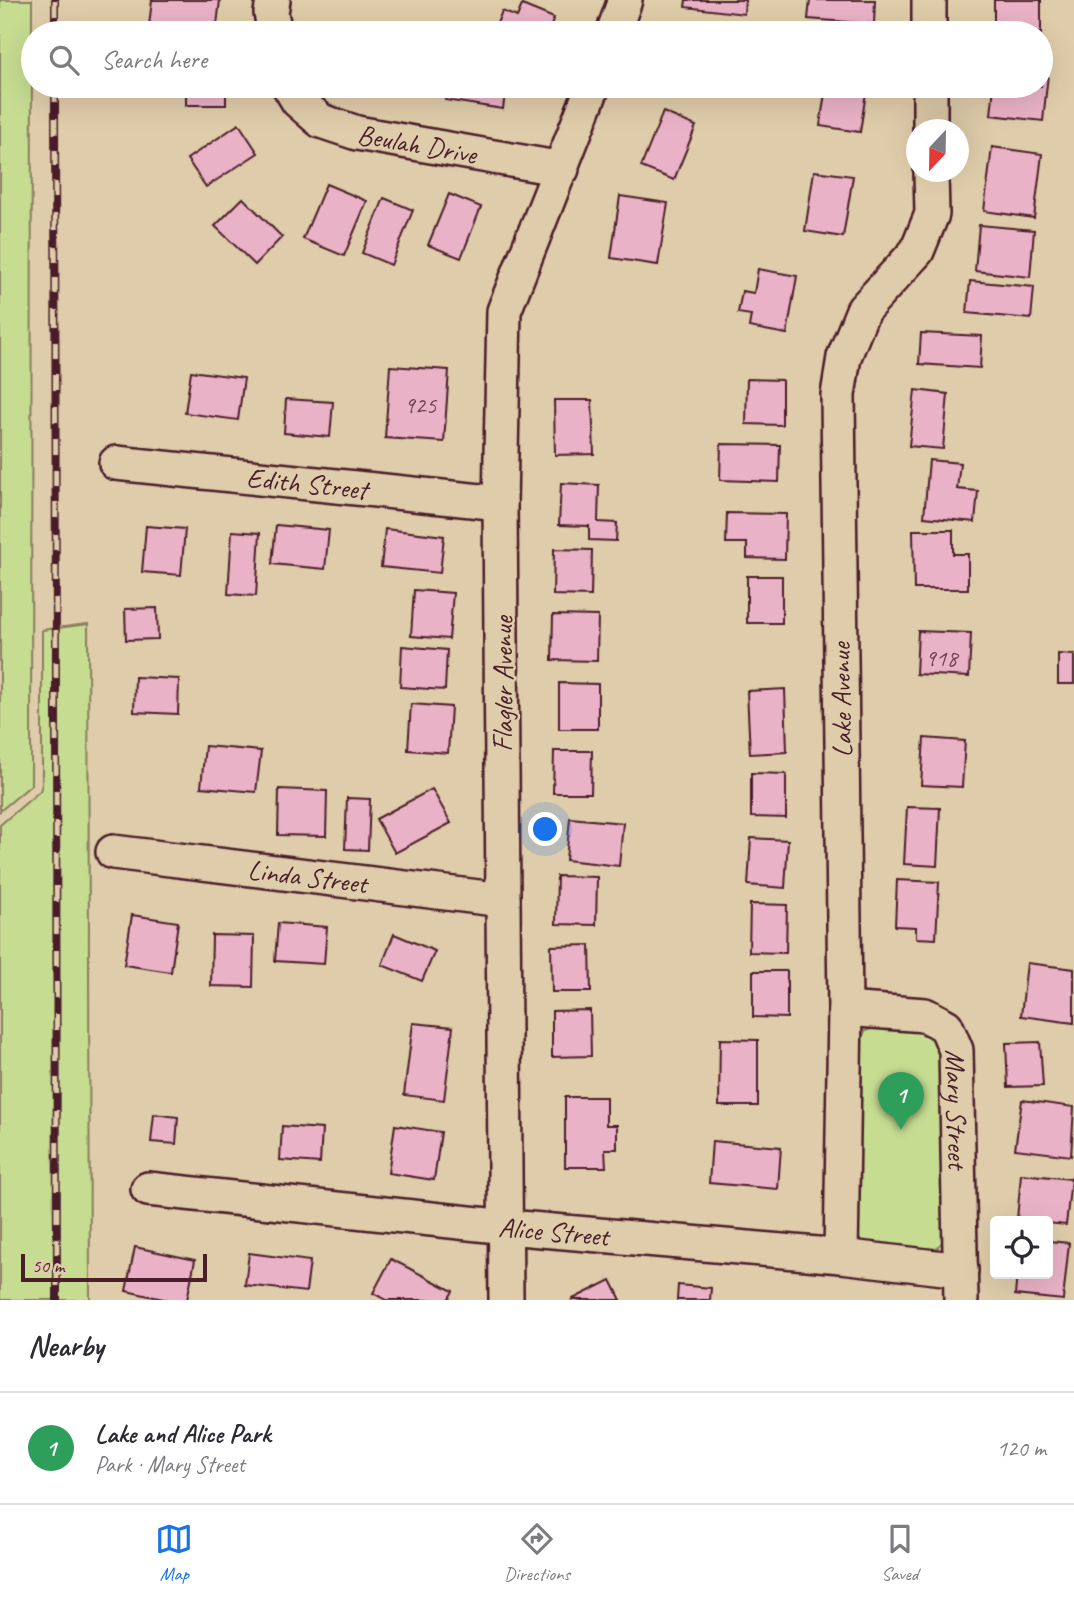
<!DOCTYPE html>
<meta charset="utf-8">
<style>
:root{--surface:#fff;--page:#f7f7f7;--text:#2b2b33;--muted:#7c7c81;--line:#e1e1e2;--accent:#1a73e8}
body{margin:0;font-family:Caveat,sans-serif;background:var(--page);color:var(--text)}
.controls{position:absolute;right:21px;bottom:21px;display:grid;overflow:hidden;border-radius:7px;box-shadow:0 7px 28px #0002}
.controls button{width:63px;height:63px;display:grid;place-items:center;padding:0;border:0;border-bottom:2px solid var(--line);background:var(--surface);color:var(--text);font:35px sans-serif}
.compass{position:absolute;left:906px;top:119px;width:63px;height:63px;border-radius:50%;background:var(--surface);box-shadow:0 7px 28px #0002;rotate:202deg}
.scale{position:absolute;left:21px;bottom:18px;width:186px;box-sizing:border-box;padding-left:7px;border:4px solid #4a1f2b;border-top:0;font-size:19px;line-height:24px;white-space:nowrap;color:#4a1f2b;-webkit-text-stroke:5px #dfccaa;paint-order:stroke}
.you{position:absolute;left:546px;top:830px;width:24px;height:24px;margin:-18px;border:5px solid #fff;border-radius:50%;background:#1a73e8;box-shadow:0 0 0 10px #1a73e833}
.badge{display:grid;place-items:center;width:46px;height:46px;border-radius:50%;background:var(--accent);color:#fff;font-size:23px;font-weight:700}
.pin{position:absolute;translate:-50% -58px;filter:drop-shadow(0 2px 4px #0008)}
.pin::after{content:'';position:absolute;top:37px;width:24px;height:21px;background:inherit;clip-path:polygon(0 0,100% 0,50% 100%)}
.list{margin:0;padding:0;list-style:none}
h2{display:flex;justify-content:space-between;align-items:center;height:91px;margin:0;padding:0 28px;font-size:30px}
h2 small{font-size:23px;font-weight:400;color:var(--muted)}
.list li{display:grid;grid-template-columns:46px 1fr auto;gap:21px;align-items:center;box-sizing:border-box;height:112px;padding:0 28px;border-top:2px solid var(--line)}
.list b{display:block;font-size:26px;white-space:nowrap}
.list p{margin:0;font-size:23px;white-space:nowrap;color:var(--muted)}
.list em{font-size:23px;font-style:normal;color:var(--muted)}
.icon{flex:none;width:38px;height:38px;fill:none;stroke:currentColor;stroke-width:2;stroke-linecap:round;stroke-linejoin:round}
.map{position:relative;flex:none;width:1074px;height:1300px;overflow:hidden}
.search{position:absolute;background:var(--surface);box-shadow:0 7px 28px #0002;left:21px;right:21px;top:21px;height:77px;display:flex;align-items:center;gap:18px;box-sizing:border-box;padding:0 24px;border-radius:38px;color:var(--muted);font-size:26px}
.sheet{height:203px;background:var(--surface)}
nav{display:flex;justify-content:space-around;align-items:center;box-sizing:border-box;height:98px;border-top:2px solid var(--line);background:var(--surface);font-size:19px;color:var(--muted)}
nav a{display:grid;justify-items:center;gap:4px}
nav .on{color:var(--accent)}
.map>svg:first-child{display:block}
</style>
<div class="map">
<svg width="1074" height="1300" viewBox="0 0 1074 1300">
<rect width="100%" height="100%" fill="#dfccaa"/>
<filter id="ink" filterUnits="userSpaceOnUse"><feTurbulence type="fractalNoise" baseFrequency=".0143" numOctaves="2"/><feDisplacementMap in="SourceGraphic" scale="14" xChannelSelector="R" yChannelSelector="G"/><feConvolveMatrix kernelMatrix="1 2 1 2 8 2 1 2 1" color-interpolation-filters="sRGB"/></filter>
<g filter="url(#ink)">
<g fill="#c6dc91" stroke="#887e5e" stroke-width="2">
<polygon points="0,0 32,0 31,785 0,811"/>
<polygon points="88,624 90,1300 0,1300 0,825 40,791 42,784 42,630"/>
<polygon points="896,1021 938,1038 942,1052 948,1236 932,1253 869,1247 854,1237 855,1052 865,1031"/>
</g>
<g fill="#eab2c6" stroke="#4a1f2b" stroke-width="2">
<polygon points="152,0 220,0 216,33 149,26"/>
<polygon points="686,0 745,0 744,14 685,7"/>
<polygon points="810,0 875,0 874,24 808,19"/>
<polygon points="994,0 1041,0 1041,39 1041,33 994,33"/>
<polygon points="522,5 554,18 548,33 493,33 502,11 517,17"/>
<polygon points="1041,64 1049,65 1043,121 991,115 994,86 1041,86"/>
<rect x="186" y="86" width="40" height="19"/>
<polygon points="447,86 506,86 503,109 445,100"/>
<polygon points="653,86 689,86 683,100"/>
<polygon points="826,86 867,86 860,132 820,126"/>
<polygon points="663,112 696,126 674,180 641,167"/>
<polygon points="239,124 258,153 206,187 187,159"/>
<polygon points="992,147 1042,154 1034,218 984,211"/>
<polygon points="814,171 853,176 843,237 805,231"/>
<polygon points="326,184 367,201 344,256 303,239"/>
<polygon points="449,194 481,207 461,258 428,245"/>
<polygon points="620,196 668,203 658,265 611,258"/>
<polygon points="243,198 282,237 255,265 215,226"/>
<polygon points="384,198 413,210 391,265 362,253"/>
<polygon points="979,225 1034,230 1030,277 975,271"/>
<polygon points="758,269 797,276 787,334 749,327 751,315 738,313 742,291 754,293"/>
<polygon points="970,281 1034,287 1031,319 967,313"/>
<polygon points="921,333 982,336 980,368 919,364"/>
<polygon points="390,366 449,370 444,442 385,438"/>
<polygon points="191,371 244,378 238,420 185,413"/>
<polygon points="747,379 782,380 782,425 746,424"/>
<polygon points="915,390 948,394 943,449 909,446"/>
<polygon points="286,399 333,402 330,437 284,433"/>
<polygon points="554,400 592,400 594,454 555,455"/>
<polygon points="721,444 780,445 779,482 720,480"/>
<polygon points="929,460 960,463 957,489 978,491 975,522 924,517"/>
<polygon points="561,483 599,485 598,522 617,523 616,541 589,540 589,526 559,525"/>
<polygon points="727,513 786,514 785,559 747,558 747,543 726,543"/>
<polygon points="276,525 329,530 325,569 272,564"/>
<polygon points="146,526 185,529 181,575 142,572"/>
<polygon points="385,529 444,536 440,573 381,567"/>
<polygon points="913,530 953,530 953,554 968,554 968,589 914,589"/>
<polygon points="232,531 260,533 256,596 228,594"/>
<polygon points="554,549 592,550 591,596 553,595"/>
<rect x="747" y="576" width="35" height="47"/>
<polygon points="414,590 453,593 449,639 411,636"/>
<polygon points="157,608 158,639 126,640 125,609"/>
<polygon points="553,615 598,616 597,661 552,660"/>
<polygon points="918,631 971,633 969,677 916,674"/>
<polygon points="402,646 447,650 445,690 400,687"/>
<polygon points="1058,654 1074,655 1074,684 1058,684"/>
<polygon points="135,677 179,679 178,714 134,712"/>
<polygon points="559,683 598,684 598,729 559,729"/>
<polygon points="785,689 787,752 750,754 747,691"/>
<polygon points="411,704 451,707 448,753 408,750"/>
<polygon points="924,738 965,741 962,787 921,785"/>
<polygon points="205,746 261,751 256,792 201,787"/>
<polygon points="554,751 592,751 591,793 553,793"/>
<polygon points="751,773 786,774 786,818 751,817"/>
<polygon points="279,789 327,791 326,836 278,835"/>
<polygon points="432,789 451,823 395,853 376,819"/>
<polygon points="347,798 370,799 368,850 345,849"/>
<polygon points="907,807 940,808 937,866 904,864"/>
<polygon points="570,818 623,823 619,866 566,860"/>
<polygon points="751,838 788,840 785,888 748,885"/>
<polygon points="557,876 597,877 596,925 556,924"/>
<polygon points="897,880 939,882 936,939 916,938 916,927 895,926"/>
<polygon points="750,904 787,905 786,953 749,952"/>
<polygon points="132,915 178,922 171,972 124,965"/>
<polygon points="278,923 327,927 324,964 275,961"/>
<polygon points="394,934 435,951 422,981 382,965"/>
<polygon points="212,935 254,936 253,987 211,986"/>
<polygon points="590,945 591,992 552,992 551,946"/>
<polygon points="1027,963 1074,969 1074,1023 1021,1016"/>
<polygon points="753,971 787,971 787,1018 753,1017"/>
<polygon points="590,1010 591,1056 552,1057 552,1011"/>
<polygon points="413,1023 453,1027 444,1100 404,1095"/>
<polygon points="720,1039 758,1040 758,1106 719,1106"/>
<polygon points="1040,1042 1043,1086 1008,1087 1006,1043"/>
<polygon points="565,1097 606,1097 606,1125 617,1125 617,1149 605,1149 606,1167 565,1167"/>
<polygon points="1022,1100 1074,1107 1071,1156 1015,1149"/>
<polygon points="154,1114 178,1117 176,1144 151,1142"/>
<polygon points="395,1125 441,1132 434,1180 388,1173"/>
<polygon points="282,1126 322,1129 320,1163 280,1160"/>
<polygon points="712,1141 781,1147 778,1189 709,1183"/>
<polygon points="1021,1174 1071,1179 1066,1225 1017,1220"/>
<polygon points="1048,1241 1069,1243 1063,1300 1015,1295 1017,1274 1048,1274"/>
<polygon points="135,1247 195,1260 187,1300 168,1300 126,1291"/>
<polygon points="249,1253 310,1261 306,1292 245,1285"/>
<polygon points="391,1259 453,1291 448,1300 386,1300 373,1293"/>
<polygon points="611,1280 621,1300 571,1300"/>
<polygon points="678,1285 711,1288 710,1300 677,1300"/>
</g>
<g fill="none" stroke-linecap="round" stroke-linejoin="round">
<g stroke="#4a1f2b" stroke-width="38">
<g id="minor">
<polyline points="273,0 271,13 275,33"/>
<polyline points="929,0 929,33"/>
<polyline points="613,33 625,0"/>
<path id="s1" d="M289 86 298 101 321 121 357 133 562 169"/>
<polyline points="930,86 930,130"/>
<path id="s2" d="M116 463 500 503"/>
<path id="s3" d="M113 852 503 900"/>
<path id="s4" d="M845 1009 925 1015 946 1026 956 1050 961 1300"/>
<path id="s5" d="M148 1189 507 1227 841 1256 961 1270"/>
<polyline points="841,1256 845,1009 838,395 844,357 863,310 917,251 932,214 931,172"/>
<polyline points="506,1300 500,503 504,311 593,86"/>
</g>
</g>
<use href="#minor" stroke="#dfccaa" stroke-width="33"/>
<g stroke="#4a1f2b" stroke-width="8">
<g id="rail">
<polyline points="55,0 55,33"/>
<polyline points="55,86 57,1300"/>
</g>
</g>
<use href="#rail" stroke="#dfccaa" stroke-width="5" stroke-dasharray="16" stroke-linecap="butt"/>
</g>
</g>
<g text-anchor="middle" dominant-baseline="central" stroke-width="5" stroke-linejoin="round" paint-order="stroke">
<g font-size="24" fill="#724452">
<text x="420" y="405">925</text>
<text x="941" y="658">918</text>
</g>
<g font-size="28" fill="#4a1f2b" stroke="#dfccaa">
<text stroke="none"><textPath href="#s1" startOffset="147">Beulah Drive</textPath></text>
<text stroke="none"><textPath href="#s2" startOffset="192">Edith Street</textPath></text>
<text transform="translate(502 684) rotate(-90)">Flagler Avenue</text>
<text transform="translate(841 700) rotate(-91)">Lake Avenue</text>
<text stroke="none"><textPath href="#s3" startOffset="196">Linda Street</textPath></text>
<text stroke="none"><textPath href="#s4" startOffset="189">Mary Street</textPath></text>
<text stroke="none"><textPath href="#s5" startOffset="408">Alice Street</textPath></text>
</g>
</g>
</svg>
<div class="controls">
<button><svg class="icon" aria-label="locate" viewBox="0 0 24 24"><circle cx="12" cy="12" r="6"/><path d="M12 2v4M12 18v4M2 12h4M18 12h4"/></svg></button>
</div>
<svg class="compass" viewBox="-18 -18 36 36"><path d="M0-13l5 13h-10z" fill="#e53935"/><path d="M0 13l5-13h-10z" fill="#7c7c81"/></svg>
<div class="scale">50 m</div>
<div class="you"></div>
<div class="pin badge" style="left:901px;top:1130px;background:#2e9e5b">1</div>
<div class="search"><svg class="icon" aria-label="search" viewBox="0 0 24 24"><circle cx="10" cy="10" r="6"/><path d="M15 15l6 6"/></svg>Search here</div>
</div>
<section class="sheet">
<h2>Nearby<small></small></h2>
<ul class="list">
<li><span class="badge" style="background:#2e9e5b">1</span><div><b>Lake and Alice Park</b><p>Park · Mary Street</p></div><em>120 m</em></li>
</ul>
</section>
<nav>
<a class="on"><svg class="icon" aria-label="map" viewBox="0 0 24 24"><path d="M3 6l6-2 6 2 6-2v14l-6 2-6-2-6 2zM9 4v14M15 6v14"/></svg>Map</a>
<a><svg class="icon" aria-label="directions" viewBox="0 0 24 24"><path d="M12 3l9 9-9 9-9-9zM9 14v-3h6M13 9l2 2-2 2"/></svg>Directions</a>
<a><svg class="icon" aria-label="saved" viewBox="0 0 24 24"><path d="M7 4h10v16l-5-4-5 4z"/></svg>Saved</a>
</nav>
